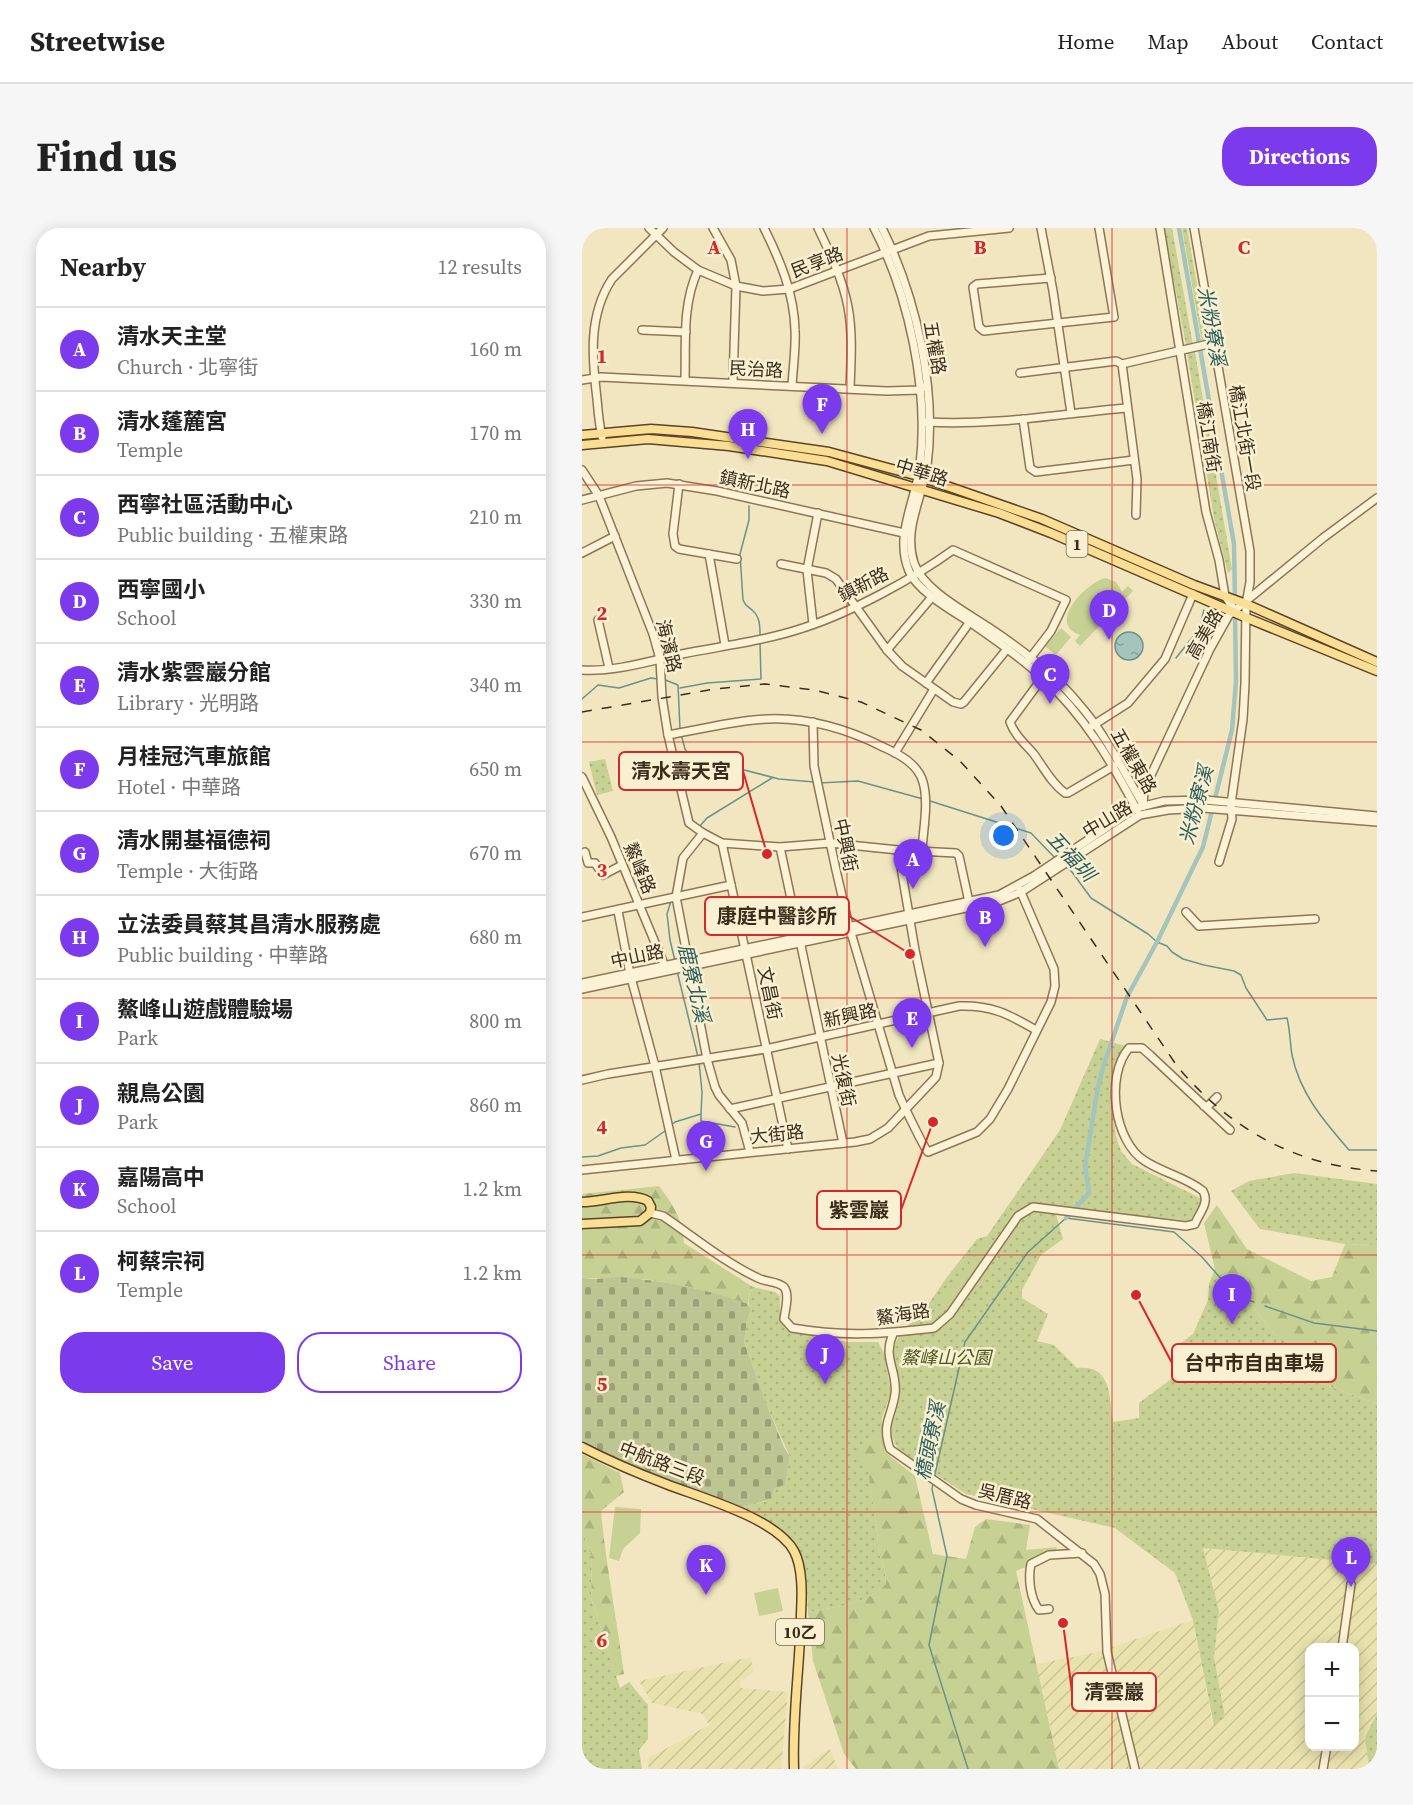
<!DOCTYPE html>
<meta charset="utf-8">
<style>
:root{--surface:#fff;--page:#f6f6f6;--text:#222;--muted:#767676;--line:#e0e0e0;--accent:#7c3aed}
body{margin:0;font-family:"Source Serif 4","Noto Sans TC",serif;background:var(--page);color:var(--text)}
.controls{position:absolute;right:18px;bottom:18px;display:grid;overflow:hidden;border-radius:12px;box-shadow:0 3px 15px #0003}
.controls button{width:54px;height:54px;display:grid;place-items:center;padding:0;border:0;border-bottom:2px solid var(--line);background:var(--surface);color:var(--text);font:30px sans-serif}
.you{position:absolute;left:422px;top:608px;width:21px;height:21px;margin:-15px;border:4px solid #fff;border-radius:50%;background:#1a73e8;box-shadow:0 0 0 9px #1a73e833}
.badge{display:grid;place-items:center;width:39px;height:39px;border-radius:50%;background:var(--accent);color:#fff;font-size:20px;font-weight:700}
.pin{position:absolute;translate:-50% -50px;filter:drop-shadow(0 2px 3px #0008)}
.pin::after{content:'';position:absolute;top:32px;width:21px;height:18px;background:inherit;clip-path:polygon(0 0,100% 0,50% 100%)}
.list{margin:0;padding:0;list-style:none}
h2{display:flex;justify-content:space-between;align-items:center;height:78px;margin:0;padding:0 24px;font-size:26px}
h2 small{font-size:20px;font-weight:400;color:var(--muted)}
.list li{display:grid;grid-template-columns:39px 1fr auto;gap:18px;align-items:center;box-sizing:border-box;height:84px;padding:0 24px;border-top:2px solid var(--line)}
.list b{display:block;font-size:22px;white-space:nowrap}
.list p{margin:0;font-size:20px;white-space:nowrap;color:var(--muted)}
.list em{font-size:20px;font-style:normal;color:var(--muted)}
.actions{display:flex;gap:12px;padding:18px 24px}
.actions a{flex:1;padding:14px 0;border:2px solid var(--accent);border-radius:24px;text-align:center;font-size:21px;color:var(--accent)}
.actions .main{background:var(--accent);color:#fff}
.map{position:relative;flex:none;width:795px;height:1541px;overflow:hidden;border-radius:24px}
header{display:flex;align-items:center;gap:36px;box-sizing:border-box;height:84px;padding:0 30px;background:var(--surface);border-bottom:2px solid var(--line)}
header strong{font-size:28px}
nav{display:flex;gap:33px;margin-inline-start:auto;font-size:21px}
.intro{display:flex;align-items:center;justify-content:space-between;box-sizing:border-box;height:144px;padding:0 36px}
h1{margin:0;font-size:42px}
.button{padding:15px 27px;border-radius:24px;background:var(--accent);color:#fff;font-size:21px;font-weight:700}
main{display:flex;gap:36px;padding:0 36px}
aside{flex:1;background:var(--surface);border-radius:24px;box-shadow:0 3px 15px #0003}
.map>svg:first-child{display:block}
</style>
<header>
<strong>Streetwise</strong>
<nav><a>Home</a><a>Map</a><a>About</a><a>Contact</a></nav>
</header>
<div class="intro"><h1>Find us</h1><a class="button">Directions</a></div>
<main>
<aside>
<h2>Nearby<small>12 results</small></h2>
<ul class="list">
<li><span class="badge">A</span><div><b>清水天主堂</b><p>Church · 北寧街</p></div><em>160 m</em></li>
<li><span class="badge">B</span><div><b>清水蓬麓宮</b><p>Temple</p></div><em>170 m</em></li>
<li><span class="badge">C</span><div><b>西寧社區活動中心</b><p>Public building · 五權東路</p></div><em>210 m</em></li>
<li><span class="badge">D</span><div><b>西寧國小</b><p>School</p></div><em>330 m</em></li>
<li><span class="badge">E</span><div><b>清水紫雲巖分館</b><p>Library · 光明路</p></div><em>340 m</em></li>
<li><span class="badge">F</span><div><b>月桂冠汽車旅館</b><p>Hotel · 中華路</p></div><em>650 m</em></li>
<li><span class="badge">G</span><div><b>清水開基福德祠</b><p>Temple · 大街路</p></div><em>670 m</em></li>
<li><span class="badge">H</span><div><b>立法委員蔡其昌清水服務處</b><p>Public building · 中華路</p></div><em>680 m</em></li>
<li><span class="badge">I</span><div><b>鰲峰山遊戲體驗場</b><p>Park</p></div><em>800 m</em></li>
<li><span class="badge">J</span><div><b>親鳥公園</b><p>Park</p></div><em>860 m</em></li>
<li><span class="badge">K</span><div><b>嘉陽高中</b><p>School</p></div><em>1.2 km</em></li>
<li><span class="badge">L</span><div><b>柯蔡宗祠</b><p>Temple</p></div><em>1.2 km</em></li>
</ul>
<div class="actions"><a class="main">Save</a><a>Share</a></div>
</aside>
<div class="map">
<svg width="795" height="1541" viewBox="0 0 795 1541">
<defs>
<pattern id="farmland-furrows" width="10" height="10" patternUnits="userSpaceOnUse" patternTransform="scale(1.5)"><rect width="10" height="10" fill="#e9e2ad"/><path d="M-1 1l2-2M0 10L10 0M9 11l2-2" fill="none" stroke="#c9c294"/></pattern>
<pattern id="green-dots" width="8" height="8" patternUnits="userSpaceOnUse" patternTransform="scale(1.5)"><rect width="8" height="8" fill="#c7d193"/><path d="M2 2h.1M6 6h.1" fill="none" stroke="#acb47e" stroke-width="1.8" stroke-linecap="round"/></pattern>
<pattern id="forest-firs" width="22" height="20" patternUnits="userSpaceOnUse" patternTransform="scale(1.5)"><rect width="22" height="20" fill="#c7d193"/><path d="M5 1l3.5 6h-7zM16 11l3.5 6h-7z" fill="#acb47e"/></pattern>
<pattern id="cemetery-stones" width="16" height="16" patternUnits="userSpaceOnUse" patternTransform="scale(1.5)"><rect width="16" height="16" fill="#bdc593"/><path d="M2 7V4a2 2 0 0 1 4 0v3zM10 15v-3a2 2 0 0 1 4 0v3z" fill="#9ba077"/></pattern>
<pattern id="water-ripples" width="26" height="14" patternUnits="userSpaceOnUse" patternTransform="scale(1.5)"><rect width="26" height="14" fill="#a4c4bc"/><path d="M2 4q2-2 4 0t4 0M15 11q2-2 4 0t4 0" fill="none" stroke="#87a098"/></pattern>
</defs>
<rect width="100%" height="100%" fill="#f2e6c0"/>
<g fill="url(#farmland-furrows)" fill-rule="evenodd">
<path d="M621 1320 795 1336V1486L783 1509 787 1541H477L454 1436 512 1425 611 1392 631 1496 643 1488 632 1429 637 1383ZM728 1420H772V1518H728Z"/>
<polygon points="169,1429 171,1445 158,1454 159,1460 206,1464 199,1541 67,1541 65,1531 127,1497 121,1486 70,1475 57,1453"/>
<polygon points="248,1521 256,1541 222,1541 221,1539"/>
</g>
<g fill="url(#green-dots)">
<polygon points="582,0 590,0 611,117 604,117"/>
<polygon points="600,0 605,0 625,113 620,115"/>
<polygon points="613,124 650,341 646,345 632,291 605,125"/>
<polygon points="23,531 31,563 15,567 7,534"/>
<path d="M518 811 544 818 529 867 534 908 539 923 550 936 620 971 610 993 472 979 481 1011 459 1027 440 1062V1070L466 1086 455 1113 472 1117 495 1140C530 1136 527 1168 531 1194L557 1190V1175L597 1145 596 1117 611 1106 626 1072 627 1056 633 1041 671 1079 728 1151 795 1176V1336L621 1320 637 1383 632 1429 643 1489 632 1497 611 1392 593 1345 533 1300 384 1266 319 1224C300 1203 316 1188 318 1166 319 1151 313 1135 310 1120L321 1102 341 1084 365 1049 395 1011 405 1008 478 902Z"/>
<polygon points="712,945 795,956 795,1017 763,1016 678,1001 649,963 667,953"/>
<path d="M171 1059 193 1064 198 1068V1092L204 1102 265 1114H296L302 1125 309 1164 300 1190 301 1207 282 1212 294 1295 297 1325 303 1343 304 1356C282 1378 256 1378 226 1384 225 1370 226 1355 223 1342 218 1310 182 1295 158 1280L184 1273 192 1261 203 1257 208 1229 186 1180 162 1114 165 1092 169 1082C165 1073 166 1068 171 1059Z"/>
<polygon points="0,1302 10,1329 9,1370 38,1460 47,1454 66,1477 66,1511 57,1522 60,1541 0,1541"/>
<polygon points="795,1486 795,1541 787,1541 783,1509"/>
</g>
<g fill="url(#forest-firs)">
<path d="M77 958C91 977 101 991 102 1015L171 1059 167 1067 166 1076 108 1059 63 1051 0 1050V966Z"/>
<polygon points="635,977 665,1021 729,1053 750,1049 763,1016 795,1017 795,1176 728,1151 671,1079 633,1041 622,995"/>
<path d="M301 1207 303 1224 333 1248 351 1326 384 1331 393 1299 404 1291 448 1297 444 1322 475 1319 472 1327 434 1343 477 1541H274L262 1526 231 1433 226 1384C256 1378 282 1378 304 1356L303 1343 297 1325 294 1295 286 1242 271 1227 278 1223 282 1211Z"/>
<path d="M0 1226 38 1245 42 1264 19 1283C24 1338 35 1392 42 1446L34 1448 9 1370 10 1329 0 1302Z"/>
</g>
<path fill="url(#cemetery-stones)" d="M37 1049C81 1052 125 1061 166 1076L169 1082 165 1092 162 1114 186 1180 202 1219 208 1229 203 1257 192 1261 189 1271 158 1280 0 1219V1050L14 1051Z"/>
<g fill="#c7d193">
<path d="M524 350 534 354 540 364 546 358 551 363 498 418 493 413 498 407C463 394 508 352 524 350Z"/>
<polygon points="479,400 489,409 474,427 463,418"/>
<polygon points="407,1010 415,1016 367,1080 358,1074"/>
<polygon points="33,1279 59,1281 58,1305 41,1321 37,1333 27,1330"/>
<polygon points="196,1360 201,1383 177,1388 172,1365"/>
</g>
<circle fill="url(#water-ripples)" stroke="#69938b" stroke-width="1.5" cx="547" cy="418" r="14"/>
<g fill="none" stroke-linecap="round" stroke-linejoin="round">
<g stroke="#69938b" stroke-width="1.5">
<path d="M167 278V292L158 326 161 372C164 379 166 378 171 383 178 389 178 399 178 407"/>
<polyline points="594,430 617,401 622,382"/>
<polyline points="81,451 96,457 98,501"/>
<polyline points="98,460 125,455 179,451 178,415"/>
<polyline points="0,471 16,457 37,460 69,450 76,451"/>
<polyline points="99,506 103,521 108,528 197,551 232,554"/>
<polyline points="237,555 276,553 341,571"/>
<polyline points="345,572 449,605 474,631"/>
<polyline points="117,599 125,590 190,550"/>
<path d="M483 638 490 644 509 670 566 706 575 714 585 718 590 724 601 731 622 737 652 743 659 747 664 760 685 792 705 790C708 802 708 815 710 827 718 866 742 893 767 922H795"/>
<polyline points="89,673 85,686 88,712 93,733"/>
<polyline points="95,743 116,829"/>
<polyline points="119,887 119,893 153,899"/>
<polyline points="89,897 93,894 119,886 120,864 117,834"/>
<polyline points="0,929 16,928 39,920 63,917 83,903"/>
<polyline points="683,1078 732,1095 795,1103"/>
<polyline points="352,1250 383,1114 446,1024 484,990 592,1004 620,1029 654,1068 672,1074"/>
<polyline points="351,1255 350,1261 365,1328 347,1417 386,1541"/>
</g>
<g stroke="#a4c4bc" stroke-width="4.5">
<polyline points="597,0 652,316 653,373"/>
<polyline points="484,990 507,965 503,938 516,859 522,836 545,769 575,714 621,619 650,502 654,453 653,384"/>
</g>
<g stroke="#8d7656" stroke-width="10">
<g id="minor">
<polyline points="67,0 92,24 116,42 154,58 181,63 207,61 347,8 427,0"/>
<polyline points="131,0 149,32 154,58 151,154"/>
<path d="M182 0C198 32 212 65 213 102 214 120 211 139 210 158"/>
<path d="M236 0C248 25 261 52 266 79 271 106 269 133 268 160"/>
<path d="M292 0C327 67 347 162 338 237 334 273 312 307 327 343 336 364 371 383 389 395 414 412 439 430 461 450 502 487 529 533 555 582"/>
<path d="M300 0C334 69 355 160 345 238 340 271 321 301 332 335 341 362 384 384 406 399 438 420 471 445 496 475 523 505 541 543 562 578"/>
<polyline points="459,0 471,63 489,185"/>
<polyline points="578,0 624,284 637,332 643,368 653,383"/>
<polyline points="612,0 668,323 668,354 664,376 663,455 661,491 649,576 650,591 637,634"/>
<polyline points="469,50 395,56 391,59 397,99 402,103 532,89 517,0"/>
<polyline points="60,102 104,104"/>
<polyline points="540,136 555,251 554,287"/>
<polyline points="438,145 534,133 540,136 631,115"/>
<polyline points="0,152 19,149 305,163 338,162 341,159"/>
<path d="M103 152C104 114 100 77 116 42"/>
<polyline points="441,191 448,240 454,244 552,232"/>
<path d="M344 194C411 198 477 186 544 180"/>
<path d="M20 209C17 196 16 183 15 171 10 130 6 87 30 51L81 0"/>
<polyline points="0,242 17,268 71,406 78,431 80,469 86,507 107,595 121,605 140,615 198,619 248,615 316,622 374,625 377,628 387,674"/>
<polyline points="97,256 91,306 93,318 97,321 155,331"/>
<polyline points="0,272 54,258 85,255 135,263 322,305"/>
<polyline points="0,325 33,308"/>
<polyline points="127,326 143,417"/>
<polyline points="199,336 244,345 254,351 305,422 320,438 371,474 379,476 382,474 425,421"/>
<polyline points="16,392 27,440"/>
<polyline points="231,396 225,342 236,285"/>
<polyline points="305,422 350,369"/>
<path d="M0 442C33 444 68 433 100 426 140 418 182 413 221 400 268 385 331 351 371 322L484 372 469 403 446 433"/>
<path d="M461 449 428 494C432 506 442 515 451 525 461 538 469 555 483 565H486L532 538"/>
<polyline points="344,455 390,391"/>
<path d="M231 494 232 538 254 642 267 698 317 867C321 876 342 920 346 924L395 904 408 891 426 861 469 774 473 758 472 741 438 662"/>
<polyline points="510,498 546,475 583,431 611,366"/>
<path d="M86 507C115 502 143 495 172 492 217 487 261 499 301 519 317 526 336 536 341 554 347 575 341 602 340 623"/>
<polyline points="313,525 352,461"/>
<polyline points="0,549 29,609 84,741"/>
<polyline points="561,578 562,562 628,421 647,387 741,310 795,270"/>
<polyline points="121,605 101,630 94,669 125,831 133,859 137,867 160,895 168,924"/>
<polyline points="140,615 206,921"/>
<polyline points="198,619 261,915"/>
<polyline points="3,624 6,635 13,635 21,647 40,637"/>
<polyline points="36,683 48,746 73,838 94,932"/>
<polyline points="604,684 617,698 733,691"/>
<polyline points="0,689 149,657"/>
<polyline points="0,755 417,667 452,648 554,580 582,573 623,572 795,588"/>
<polyline points="0,761 417,673 439,664 558,587 586,582 621,580 795,594"/>
<path d="M0 852 26 846 184 821 377 778C410 777 426 786 454 802"/>
<polyline points="622,878 626,878 635,869"/>
<polyline points="148,881 357,835"/>
<polyline points="0,942 273,914 288,911 306,900 354,849 357,835 333,722 316,622"/>
<path d="M68 985 81 988C112 1009 142 1034 176 1050 183 1054 196 1053 202 1059 208 1066 203 1083 202 1091L210 1100C263 1109 300 1106 352 1100L368 1086 436 988 451 979 604 998 613 996C617 985 628 975 621 963 604 949 581 945 563 933 532 914 523 848 547 820H560L568 827 648 902"/>
<path d="M311 1106C300 1130 316 1143 313 1166 310 1188 299 1196 308 1221L379 1271 394 1277 455 1291 512 1336 518 1346 523 1366 525 1424 553 1541"/>
<path d="M467 1381 457 1382C448 1370 446 1350 449 1336L467 1327 500 1325"/>
<polyline points="760,1420 769,1356"/>
<polyline points="741,1541 745,1518"/>
</g>
</g>
<g stroke="#5a432b" stroke-width="11">
<g id="major">
<polyline points="0,207 69,201 110,204 247,224 336,248 460,291 612,357 664,376 795,434"/>
<polyline points="0,217 66,211 147,218 245,233 417,285 469,305 665,390 795,443"/>
<path d="M0 974C21 974 47 963 66 973L69 979 68 985 58 993 0 996"/>
<path d="M0 1219C27 1233 55 1245 84 1256 117 1269 194 1290 212 1323 221 1340 220 1367 219 1386 218 1438 210 1489 212 1541"/>
</g>
</g>
<use href="#minor" stroke="#fcf2d5" stroke-width="7"/>
<use href="#major" stroke="#f9de94" stroke-width="8"/>
<path stroke="#3b2d1c" stroke-width="1.5" stroke-dasharray="10 10" stroke-linecap="butt" d="M0 484 133 461 183 456 232 462 279 474 339 502 378 533 419 578 595 838C648 901 712 937 795 943"/>
</g>
<path fill="none" stroke="#d62828" stroke-width="1.5" stroke-opacity="0.55" d="M265 0V1541M530 0V1541M0 257H795M0 514H795M0 770H795M0 1027H795M0 1284H795"/>
<g text-anchor="middle" dominant-baseline="central" stroke-width="5" stroke-linejoin="round" paint-order="stroke">
<g fill="#f9efd1" stroke="#746752" stroke-width="1.5">
<rect x="484.5" y="303" width="21" height="26" rx="4.5"/>
<rect x="194" y="1391" width="48" height="26" rx="4.5"/>
</g>
<g font-size="16" font-weight="bold" fill="#3b2d1c">
<text x="495" y="316">1</text>
<text x="218" y="1404">10乙</text>
</g>
<g font-size="18" fill="#3b2d1c" stroke="#f9efd1">
<text transform="translate(235 34) rotate(-21)">民享路</text>
<text transform="translate(353 120) rotate(80)">五權路</text>
<text transform="translate(174 141) rotate(3)">民治路</text>
<text transform="translate(627 209) rotate(81)">橋江南街</text>
<text transform="translate(663 210) rotate(80)">橋江北街一段</text>
<text transform="translate(340 244) rotate(17)">中華路</text>
<text transform="translate(173 256) rotate(12)">鎮新北路</text>
<text transform="translate(281 356) rotate(-27)">鎮新路</text>
<text transform="translate(622 406) rotate(-60)">高美路</text>
<text transform="translate(87 418) rotate(76)">海濱路</text>
<text transform="translate(552 533) rotate(60)">五權東路</text>
<text transform="translate(525 591) rotate(-31)">中山路</text>
<text transform="translate(264 617) rotate(78)">中興街</text>
<text transform="translate(58 640) rotate(67)">鰲峰路</text>
<text transform="translate(55 728) rotate(-12)">中山路</text>
<text transform="translate(188 765) rotate(78)">文昌街</text>
<text transform="translate(268 787) rotate(-12)">新興路</text>
<text transform="translate(262 852) rotate(78)">光復街</text>
<text transform="translate(195 906) rotate(-6)">大街路</text>
<text transform="translate(321 1086) rotate(-9)">鰲海路</text>
<text transform="translate(80 1235) rotate(21)">中航路三段</text>
<text transform="translate(423 1268) rotate(14)">吳厝路</text>
</g>
<g font-size="18" font-style="italic" fill="#495a21" stroke="#f9efd1">
<text x="364" y="1129">鰲峰山公園</text>
</g>
<g font-size="20" font-style="italic" fill="#2a5d5c" stroke="#f9efd1">
<text transform="translate(630 98) rotate(80)">米粉寮溪</text>
<text transform="translate(614 577) rotate(-75)">米粉寮溪</text>
<text transform="translate(489 628) rotate(47)">五福圳</text>
<text transform="translate(112 755) rotate(77)">鹿寮北溪</text>
<text transform="translate(348 1213) rotate(-78)">橋頭寮溪</text>
</g>
</g>
<g font-size="20" text-anchor="middle" font-weight="bold" fill="#d62828" stroke="#f9efd1" stroke-width="5" stroke-linejoin="round" paint-order="stroke">
<text x="132" y="26">A</text>
<text x="398" y="26">B</text>
<text x="662" y="26">C</text>
<text x="20" y="135">1</text>
<text x="20" y="392">2</text>
<text x="20" y="649">3</text>
<text x="20" y="906">4</text>
<text x="20" y="1163">5</text>
<text x="20" y="1419">6</text>
</g>
<path fill="none" stroke="#d62828" stroke-width="2" d="M185 626L161 543M328 726L267 688M351 894L319 982M554 1067L590 1135M481 1395L490 1464"/>
<g fill="#d62828" stroke="#f9efd1" stroke-width="2">
<circle cx="185" cy="626" r="6"/>
<circle cx="328" cy="726" r="6"/>
<circle cx="351" cy="894" r="6"/>
<circle cx="554" cy="1067" r="6"/>
<circle cx="481" cy="1395" r="6"/>
</g>
<g fill="#f9efd1" stroke="#d62828" stroke-width="2">
<rect x="37" y="524" width="124" height="38" rx="6"/>
<rect x="123" y="669" width="144" height="38" rx="6"/>
<rect x="235" y="963" width="84" height="38" rx="6"/>
<rect x="590" y="1116" width="164" height="38" rx="6"/>
<rect x="490" y="1445" width="84" height="38" rx="6"/>
</g>
<g font-size="20" text-anchor="middle" font-weight="bold" fill="#3b2d1c">
<text x="99" y="550">清水壽天宮</text>
<text x="195" y="695">康庭中醫診所</text>
<text x="277" y="989">紫雲巖</text>
<text x="672" y="1142">台中市自由車場</text>
<text x="532" y="1471">清雲巖</text>
</g>
</svg>
<div class="controls">
<button>+</button>
<button>−</button>
</div>
<div class="you"></div>
<div class="pin badge" style="left:331px;top:661px">A</div>
<div class="pin badge" style="left:403px;top:719px">B</div>
<div class="pin badge" style="left:468px;top:476px">C</div>
<div class="pin badge" style="left:527px;top:412px">D</div>
<div class="pin badge" style="left:330px;top:820px">E</div>
<div class="pin badge" style="left:240px;top:206px">F</div>
<div class="pin badge" style="left:124px;top:943px">G</div>
<div class="pin badge" style="left:166px;top:231px">H</div>
<div class="pin badge" style="left:650px;top:1096px">I</div>
<div class="pin badge" style="left:243px;top:1156px">J</div>
<div class="pin badge" style="left:124px;top:1367px">K</div>
<div class="pin badge" style="left:769px;top:1359px">L</div>
</div>
</main>
